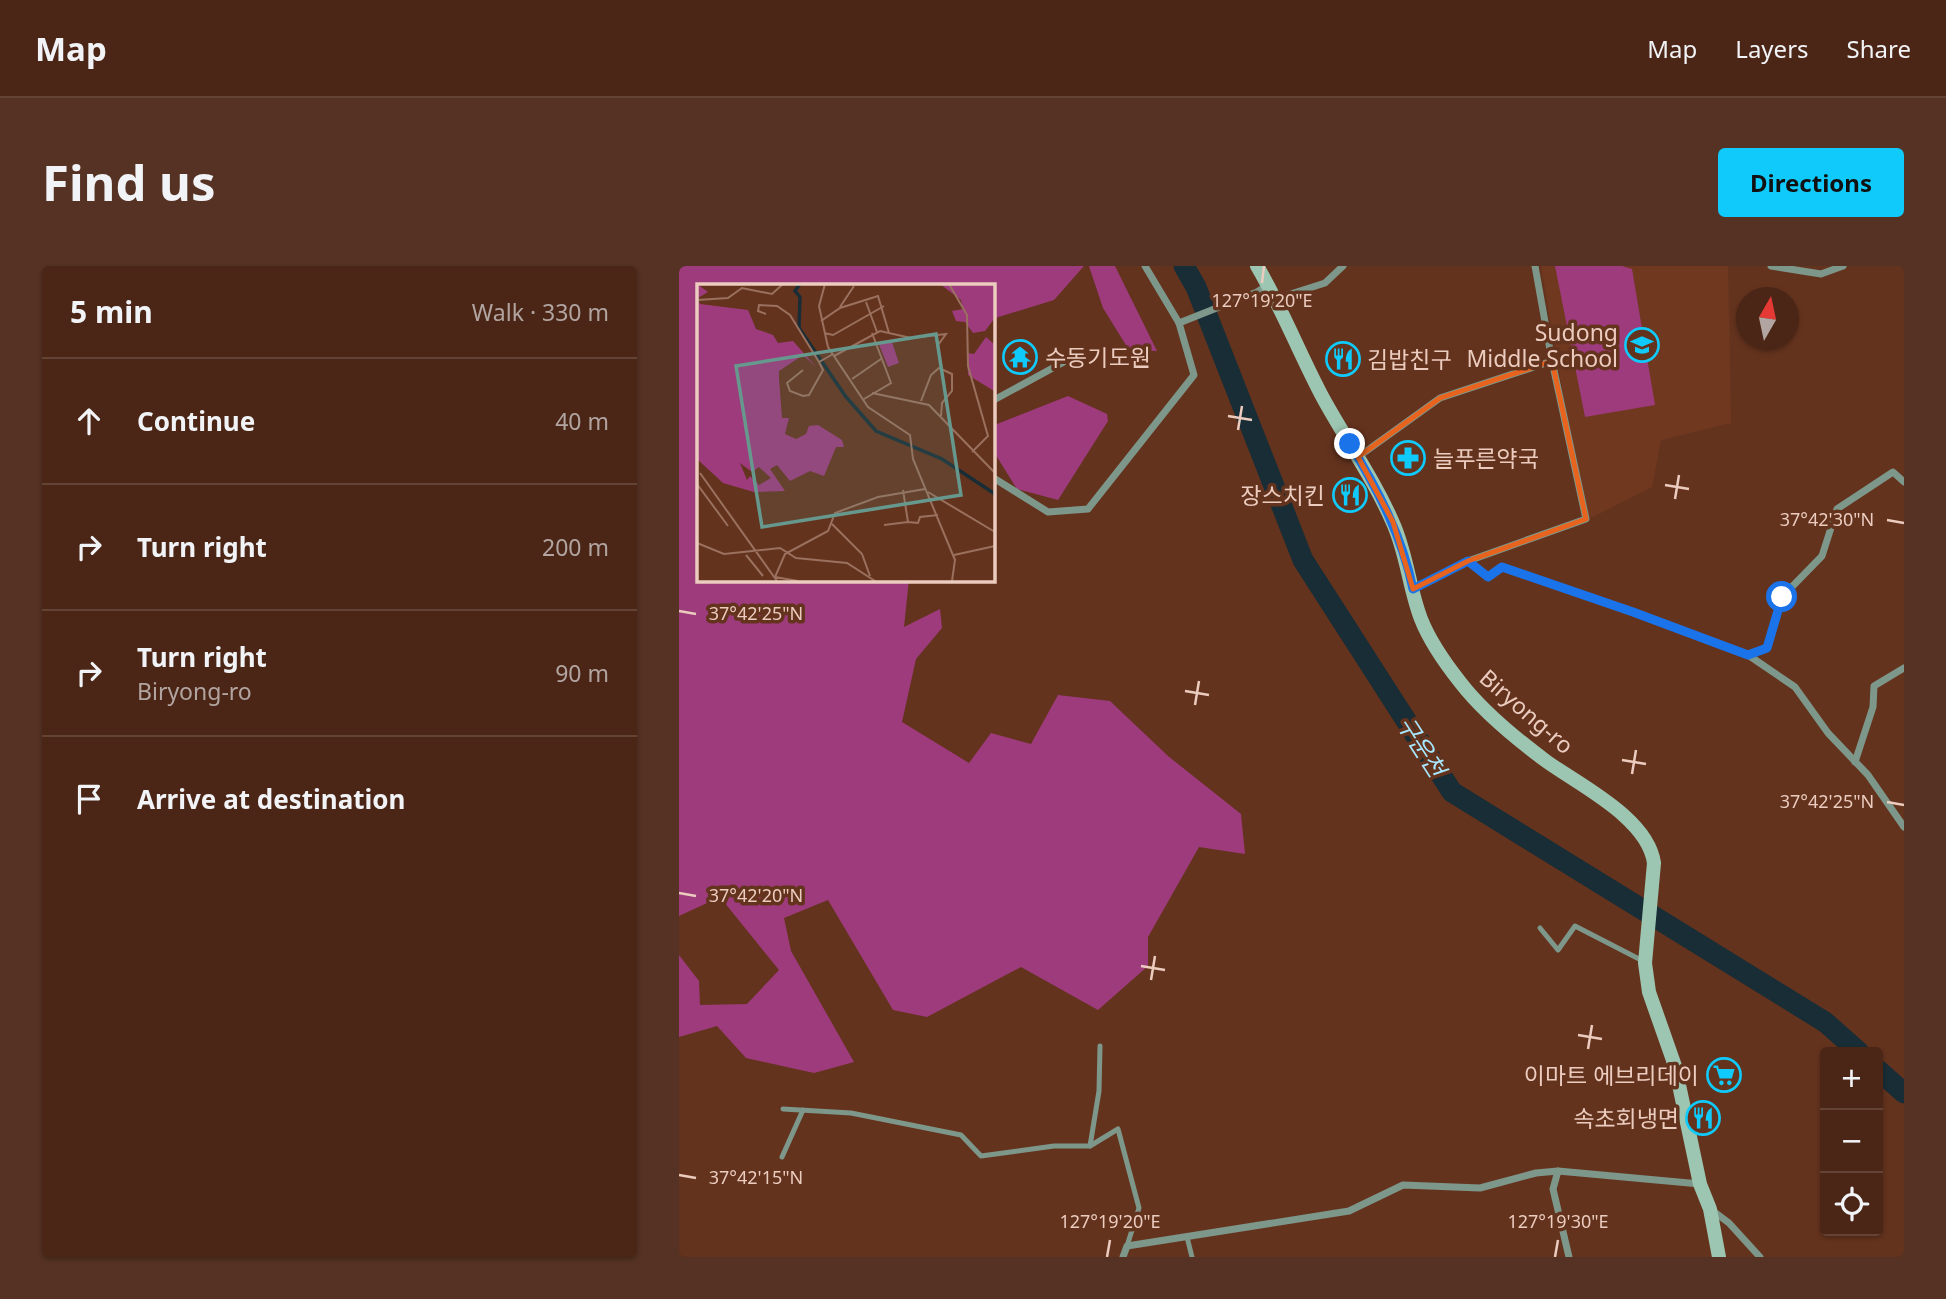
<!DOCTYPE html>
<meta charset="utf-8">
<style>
:root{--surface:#4b2616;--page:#553223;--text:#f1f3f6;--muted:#b2a5a1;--line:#624335;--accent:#0fcafa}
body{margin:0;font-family:"Noto Sans","Noto Sans KR",sans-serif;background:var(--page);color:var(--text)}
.controls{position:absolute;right:21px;bottom:21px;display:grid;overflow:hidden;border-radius:7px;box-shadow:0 2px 5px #0004}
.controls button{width:63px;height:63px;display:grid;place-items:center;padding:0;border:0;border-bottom:2px solid var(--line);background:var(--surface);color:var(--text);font:35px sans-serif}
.compass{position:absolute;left:1057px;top:21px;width:63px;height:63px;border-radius:50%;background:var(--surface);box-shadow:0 2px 5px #0004;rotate:9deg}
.stop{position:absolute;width:21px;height:21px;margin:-16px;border:5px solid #1a73e8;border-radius:50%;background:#fff}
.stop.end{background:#1a73e8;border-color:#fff;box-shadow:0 2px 7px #0008}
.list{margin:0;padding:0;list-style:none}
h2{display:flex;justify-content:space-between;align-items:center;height:91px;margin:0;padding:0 28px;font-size:30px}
h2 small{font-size:23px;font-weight:400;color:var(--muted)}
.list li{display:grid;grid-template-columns:46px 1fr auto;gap:21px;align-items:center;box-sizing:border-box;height:126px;padding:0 28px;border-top:2px solid var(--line)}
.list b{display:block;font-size:26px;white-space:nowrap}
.list p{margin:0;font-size:23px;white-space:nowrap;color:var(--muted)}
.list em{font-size:23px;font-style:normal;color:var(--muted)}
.icon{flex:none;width:38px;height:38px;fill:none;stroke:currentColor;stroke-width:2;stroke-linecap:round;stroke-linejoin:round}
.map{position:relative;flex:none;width:1225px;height:991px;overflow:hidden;border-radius:7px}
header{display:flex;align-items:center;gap:42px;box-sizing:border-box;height:98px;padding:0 35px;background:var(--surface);border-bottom:2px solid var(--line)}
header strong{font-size:33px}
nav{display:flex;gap:38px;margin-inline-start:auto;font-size:24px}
.intro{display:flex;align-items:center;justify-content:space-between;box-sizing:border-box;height:168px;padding:0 42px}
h1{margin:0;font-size:49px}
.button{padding:18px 32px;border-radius:7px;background:var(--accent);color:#111;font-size:24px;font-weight:700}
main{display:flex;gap:42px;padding:0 42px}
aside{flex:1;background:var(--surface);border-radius:7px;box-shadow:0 2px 5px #0004}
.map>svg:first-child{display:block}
</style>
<header>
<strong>Map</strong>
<nav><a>Map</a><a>Layers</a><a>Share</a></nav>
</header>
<div class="intro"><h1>Find us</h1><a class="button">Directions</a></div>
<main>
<aside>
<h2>5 min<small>Walk · 330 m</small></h2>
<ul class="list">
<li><svg class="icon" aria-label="ahead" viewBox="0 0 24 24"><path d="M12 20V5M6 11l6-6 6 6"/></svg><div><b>Continue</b></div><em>40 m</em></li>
<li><svg class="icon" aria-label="right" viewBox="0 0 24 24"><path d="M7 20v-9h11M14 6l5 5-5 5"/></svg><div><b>Turn right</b></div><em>200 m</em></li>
<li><svg class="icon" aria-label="right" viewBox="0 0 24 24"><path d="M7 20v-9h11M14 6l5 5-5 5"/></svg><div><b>Turn right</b><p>Biryong-ro</p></div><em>90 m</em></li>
<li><svg class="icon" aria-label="arrive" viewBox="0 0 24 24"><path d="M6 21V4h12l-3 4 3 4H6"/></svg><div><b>Arrive at destination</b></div></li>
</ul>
</aside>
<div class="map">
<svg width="1225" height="991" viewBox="0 0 1225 991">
<rect width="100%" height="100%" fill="#64331e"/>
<polygon fill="#70381f" points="862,0 1049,0 1052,157 982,174 973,221 914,251 905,251"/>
<g fill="#9d3b7c">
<polygon points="0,0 405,0 375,34 313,53 313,19 19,19 19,313 230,313 225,361 261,343 263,362 237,393 223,456 290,497 312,467 352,478 379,429 431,435 489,490 562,548 566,588 520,581 469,671 469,700 419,744 342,701 248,751 214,744 149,634 105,652 112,685 175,796 135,807 67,792 38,760 0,771 0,689 20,715 21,739 68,738 100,704 41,631 0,650"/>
<polygon points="410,0 436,0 478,85 450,84 424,42"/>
<polygon points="876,0 943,0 953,3 976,139 906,151"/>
<polygon points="389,130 428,148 429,155 379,234 338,223 313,183 313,160"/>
</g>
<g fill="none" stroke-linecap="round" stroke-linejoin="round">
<g stroke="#182d35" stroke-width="21">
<polyline points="505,0 517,21 624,294 773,526 1146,756 1180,786"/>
<polyline points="1199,804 1225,827"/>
</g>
<g stroke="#7d978a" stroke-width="5">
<polyline points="861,662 879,684 896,660 964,695"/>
<polyline points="104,843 172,847 282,869 302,890 375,880 411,880 439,863 460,942 448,980"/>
<polyline points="411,880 420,825 421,780"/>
<polyline points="103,891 124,844"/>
<polyline points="508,971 513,991"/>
</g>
<g stroke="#7d978a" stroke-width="7">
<polyline points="466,0 500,57 578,26 589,19"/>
<polyline points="1092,0 1142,8 1164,0"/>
<polyline points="596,33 646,17 664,0"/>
<polyline points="313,135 394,91"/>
<polyline points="679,191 761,132 873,95"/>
<polyline points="313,211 369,246 409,243 515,109 500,57"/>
<polyline points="789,295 809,311 823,301 954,346 1069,389 1116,421 1149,467 1189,509 1225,561"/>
<polyline points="734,323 789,295 907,253 873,95 856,0"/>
<polyline points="1069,389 1088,382 1103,331 1143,290 1158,243 1214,206 1225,216"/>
<polyline points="1176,496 1194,441 1195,420 1225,402"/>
<polyline points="879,905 874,923 890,991"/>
<polyline points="1034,945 1050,957 1081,991"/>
<polyline points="444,991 448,980 670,945 724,919 801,922 857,907 879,905 1021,918"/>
</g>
<path stroke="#9cc6b1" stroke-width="14" d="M578 0C603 42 621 89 644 132 667 174 695 213 714 257 728 288 730 322 742 353 751 376 766 397 781 416 804 446 836 472 867 495 900 519 969 552 975 597L966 697 970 726 996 800 1021 918 1031 943 1040 991"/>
</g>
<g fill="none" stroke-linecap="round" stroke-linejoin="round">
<path stroke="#1a73e8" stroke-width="9" d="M671 178C699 224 723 270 734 323L789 295 809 311 823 301 954 346 1069 389 1088 382 1103 331"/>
</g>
<path fill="none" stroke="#e8641e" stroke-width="5" stroke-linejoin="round" d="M873 95 907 253 789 295 734 323 714 256 679 191 761 132Z"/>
<path fill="none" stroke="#ebccbf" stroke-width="2.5" d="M583 17 585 0M549 150 573 154M559 164 563 140M986 219 1010 223M996 233 1000 209M1208 254 1225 257M0 345 17 348M506 425 530 429M516 439 520 415M943 494 967 498M953 508 957 484M1208 536 1225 539M0 627 17 630M462 700 486 704M472 714 476 690M899 769 923 773M909 783 913 759M0 909 17 912M428 991 431 974M876 991 879 974"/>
<defs>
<g id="school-ring" transform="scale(1.75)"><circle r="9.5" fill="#64331e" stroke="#0fcafa" stroke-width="1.5"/><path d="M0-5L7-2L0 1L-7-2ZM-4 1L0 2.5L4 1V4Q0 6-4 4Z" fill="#0fcafa"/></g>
<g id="temple-ring" transform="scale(1.75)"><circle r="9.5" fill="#64331e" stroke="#0fcafa" stroke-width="1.5"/><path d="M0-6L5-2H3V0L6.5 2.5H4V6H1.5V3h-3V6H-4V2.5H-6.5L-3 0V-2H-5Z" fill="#0fcafa"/></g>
<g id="restaurant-ring" transform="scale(1.75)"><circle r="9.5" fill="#64331e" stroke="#0fcafa" stroke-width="1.5"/><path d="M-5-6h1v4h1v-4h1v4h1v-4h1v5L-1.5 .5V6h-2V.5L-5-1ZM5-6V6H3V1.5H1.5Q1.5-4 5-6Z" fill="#0fcafa"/></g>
<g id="pharmacy-ring" transform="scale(1.75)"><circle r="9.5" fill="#64331e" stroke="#0fcafa" stroke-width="1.5"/><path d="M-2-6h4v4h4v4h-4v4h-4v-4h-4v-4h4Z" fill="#0fcafa"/></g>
<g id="supermarket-ring" transform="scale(1.75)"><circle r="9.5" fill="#64331e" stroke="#0fcafa" stroke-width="1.5"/><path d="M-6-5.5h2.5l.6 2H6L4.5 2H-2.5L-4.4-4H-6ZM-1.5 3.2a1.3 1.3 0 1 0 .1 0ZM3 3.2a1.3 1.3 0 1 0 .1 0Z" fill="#0fcafa"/></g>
</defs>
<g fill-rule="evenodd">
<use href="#school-ring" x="963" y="79"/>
<use href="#temple-ring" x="341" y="91"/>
<use href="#restaurant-ring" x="664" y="93"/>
<use href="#pharmacy-ring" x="729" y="192"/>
<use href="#restaurant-ring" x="671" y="229"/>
<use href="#supermarket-ring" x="1045" y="809"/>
<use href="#restaurant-ring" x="1024" y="852"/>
</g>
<g text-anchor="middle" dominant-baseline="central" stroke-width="7" stroke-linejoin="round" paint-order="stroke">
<g font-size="23" fill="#ebccbf" stroke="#64331e" text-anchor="end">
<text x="939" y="66">Sudong<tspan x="939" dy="26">Middle School</tspan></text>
<text x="366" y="91" text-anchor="start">수동기도원</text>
<text x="688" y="93" text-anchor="start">김밥친구</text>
<text x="754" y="192" text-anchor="start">늘푸른약국</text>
<text x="646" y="229">장스치킨</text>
<text x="1020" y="809">이마트 에브리데이</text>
<text x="1000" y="852">속초회냉면</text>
</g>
<g font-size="23" fill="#ebccbf" stroke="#64331e">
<text transform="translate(848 445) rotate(41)">Biryong-ro</text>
</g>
<g font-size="24" font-style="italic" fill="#a7e7ff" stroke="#64331e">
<text transform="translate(743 480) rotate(57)">구운천</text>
</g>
</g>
<g transform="translate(18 18)">
<rect width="298" height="298" fill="#64331e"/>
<path d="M0 0 11 8 1 14 3 20 51 26 59 45 76 51 81 59 96 57 119 83 106 71 82 87V94L85 134H92L88 150 99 155 109 150 112 142 121 141 145 156 147 163H139L127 192 113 187 93 197 80 181 73 185 88 207 57 208 26 199 0 175ZM43 179 55 188 62 183 74 194 62 201 53 192 50 196ZM243 0H297V35L288 47 276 49 268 38 259 37 255 27 266 25 264 16ZM289 53 297 60V107L271 91 270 69 277 70ZM181 58H195L202 79 191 83Z" fill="#9d3b7c" fill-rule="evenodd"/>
<path fill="none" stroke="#182d35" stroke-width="3.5" d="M103 0 98 7 103 13 102 44 149 113 179 147 245 175 298 210"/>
<path fill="none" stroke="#9a705e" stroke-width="2" d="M128 0 122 22 131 63 171 123 213 151 216 175 258 276 255 297M252 0 270 31 271 82 291 152 275 168M0 16 31 14 45 4 75 10 86 0M169 18 180 48M143 23 157 2M69 30 61 27 62 21 80 22 93 31 122 78 136 70M124 37 143 24 181 12 192 49M127 49 136 51 187 22M137 72 183 47 214 54 249 50 241 61M106 86 90 99 93 107 106 112 112 111 126 86 122 78M155 95 184 75M175 109 232 121 298 189M167 115 194 99 175 49M224 117 234 91 242 84 255 90V107L245 119 244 132M3 189 80 297M0 200 31 242M206 206 211 238 221 239 223 233 241 231M231 208 298 248M135 240 165 270 173 292M187 241 211 238M0 259 27 270 83 264 99 274 150 279 178 297M49 271 66 292M257 271 298 262M101 297 78 293 88 270 131 247 138 229 181 213 228 205"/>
<path fill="#67988e" fill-opacity="0.15" stroke="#67988e" stroke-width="3.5" d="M239 50 264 211 65 243 39 82Z"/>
<rect width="298" height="298" fill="none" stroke="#ebccbf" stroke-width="3.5"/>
</g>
<g font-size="18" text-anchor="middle" fill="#ebccbf" stroke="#64331e" stroke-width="7" stroke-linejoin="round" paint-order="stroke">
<text x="583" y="41">127°19'20"E</text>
<text x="1148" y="260">37°42'30"N</text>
<text x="77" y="354">37°42'25"N</text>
<text x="1148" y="542">37°42'25"N</text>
<text x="77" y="636">37°42'20"N</text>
<text x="77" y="918">37°42'15"N</text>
<text x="431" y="962">127°19'20"E</text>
<text x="879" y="962">127°19'30"E</text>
</g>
</svg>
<div class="controls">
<button>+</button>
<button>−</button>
<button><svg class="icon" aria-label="locate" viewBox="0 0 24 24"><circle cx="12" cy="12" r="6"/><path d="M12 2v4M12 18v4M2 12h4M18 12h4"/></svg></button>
</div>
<svg class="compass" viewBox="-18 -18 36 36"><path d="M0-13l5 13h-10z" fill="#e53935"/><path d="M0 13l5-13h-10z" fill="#b2a5a1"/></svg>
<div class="stop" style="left:1103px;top:331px"></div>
<div class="stop end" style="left:671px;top:178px"></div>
</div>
</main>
